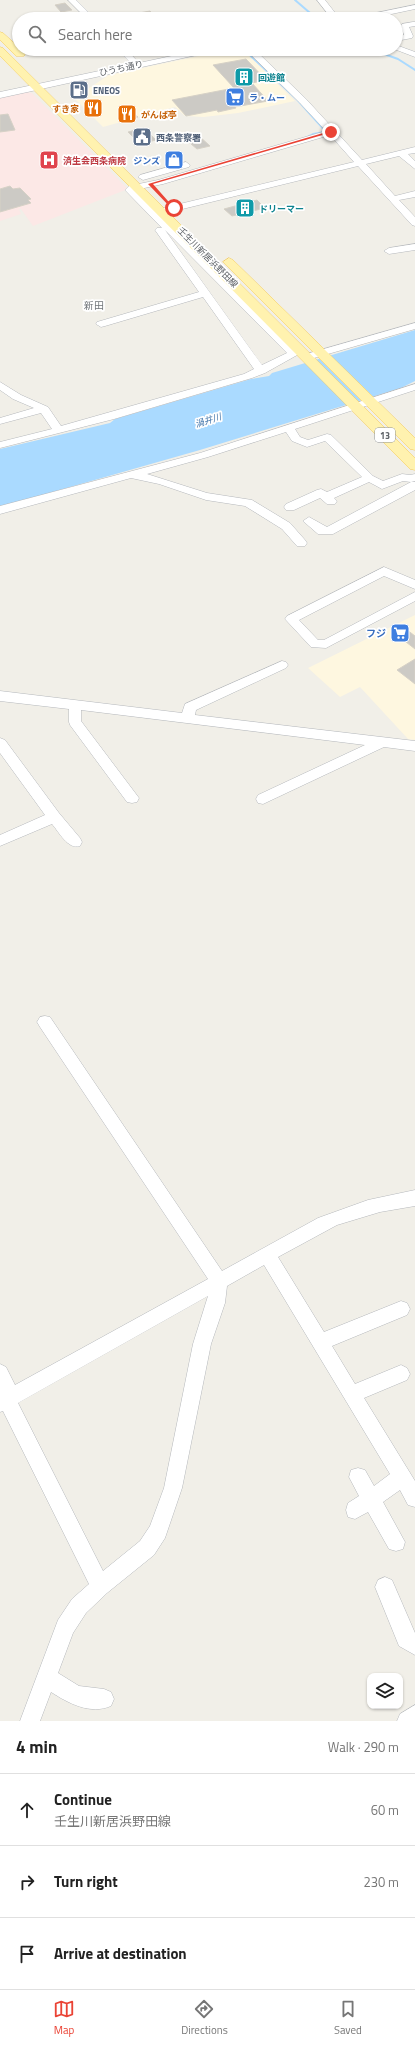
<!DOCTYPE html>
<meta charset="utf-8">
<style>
:root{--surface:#fff;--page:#f6f6f6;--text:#222;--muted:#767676;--line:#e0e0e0;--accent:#ea4335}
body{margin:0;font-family:"Titillium Web","Noto Sans JP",sans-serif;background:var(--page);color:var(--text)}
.controls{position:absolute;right:12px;bottom:12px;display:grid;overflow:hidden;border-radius:8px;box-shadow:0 1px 3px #0004}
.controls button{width:36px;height:36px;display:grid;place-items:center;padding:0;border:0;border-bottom:1px solid var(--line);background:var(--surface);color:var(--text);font:20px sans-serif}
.stop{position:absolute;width:12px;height:12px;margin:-9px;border:3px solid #ea4335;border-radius:50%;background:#fff}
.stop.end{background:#ea4335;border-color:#fff;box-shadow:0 1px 4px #0008}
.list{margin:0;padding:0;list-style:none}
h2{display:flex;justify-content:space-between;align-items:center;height:52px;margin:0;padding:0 16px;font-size:17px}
h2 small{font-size:13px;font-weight:400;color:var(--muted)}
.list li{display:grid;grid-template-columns:26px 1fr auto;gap:12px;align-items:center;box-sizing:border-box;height:72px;padding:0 16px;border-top:1px solid var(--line)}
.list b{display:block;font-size:15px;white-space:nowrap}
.list p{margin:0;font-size:13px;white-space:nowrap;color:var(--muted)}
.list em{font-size:13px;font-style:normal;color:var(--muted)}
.icon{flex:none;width:22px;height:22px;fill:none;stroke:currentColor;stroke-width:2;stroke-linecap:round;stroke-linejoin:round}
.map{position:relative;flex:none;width:415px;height:1721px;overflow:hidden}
.search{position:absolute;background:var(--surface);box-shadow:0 1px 3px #0004;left:12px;right:12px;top:12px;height:44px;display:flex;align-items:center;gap:10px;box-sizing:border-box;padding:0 14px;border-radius:22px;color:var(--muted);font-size:15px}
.sheet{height:268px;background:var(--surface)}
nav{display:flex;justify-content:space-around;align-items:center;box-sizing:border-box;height:56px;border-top:1px solid var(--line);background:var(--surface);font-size:11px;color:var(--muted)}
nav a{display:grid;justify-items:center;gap:2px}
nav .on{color:var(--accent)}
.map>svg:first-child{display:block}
</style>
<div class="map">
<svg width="415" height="1721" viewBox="0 0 415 1721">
<rect width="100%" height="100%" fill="#f1efe8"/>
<g fill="#fef7e0">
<polygon points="232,49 242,49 295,101 238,113 204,117 185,116 175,107 103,127 74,98 109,75"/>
<polygon points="415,615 415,740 408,739 360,687 340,697 308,668"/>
</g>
<polygon fill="#fce8e6" points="26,92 32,93 128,189 33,226 21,209 19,209 21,214 0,221 0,98"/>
<g fill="#aadaff">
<polygon points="242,49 246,49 328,132 303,138 313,133 324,131 296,100"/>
<polygon points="415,330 415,381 401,388 200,450 0,507 0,449 110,423 115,419 251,379 269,376 272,373"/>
</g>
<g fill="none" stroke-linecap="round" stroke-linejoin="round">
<g stroke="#aadaff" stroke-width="2">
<polyline points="295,0 317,19"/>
<polyline points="370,49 398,59 415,70"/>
</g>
</g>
<g fill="#cccac5" stroke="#d6d1c6">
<polygon points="65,3 72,10 61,12 55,5"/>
<polygon points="150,11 158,19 128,19 128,15"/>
<polygon points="246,59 266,80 252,83 268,101 235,107 236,108 218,112 217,110 186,116 172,100 234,88 213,65"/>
<polygon points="127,109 129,110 138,117 128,120 118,112"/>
<polygon points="8,114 15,130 0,132 0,115"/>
<polygon points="144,128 156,140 140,144 128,132"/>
<polygon points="198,135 210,146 197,149 184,138"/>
<polygon points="175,155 182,161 172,164 165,158"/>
<polygon points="10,186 13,189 20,188 31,199 28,200 31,203 0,212 0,189"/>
<polygon points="257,200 265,208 232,216 224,209"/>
<polygon points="402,626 415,636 415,649 392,631"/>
<polygon points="415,659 415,684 397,670"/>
</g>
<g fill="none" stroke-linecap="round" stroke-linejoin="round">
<g stroke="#b5b8bc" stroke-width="1">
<g id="minor">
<polygon points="68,0 76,0 95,19 87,19"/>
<polygon points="317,0 325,0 340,19 332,19"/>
<polygon points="415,5 415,9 368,19 352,19 356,17"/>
<polygon points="413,22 415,22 415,26 409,27 413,36 412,38 396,41 396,37 404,35 401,26 402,24"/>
<polygon points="396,45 415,52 415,57 394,49 396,49"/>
<polygon points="117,49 126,49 139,63 204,49 219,49 215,51 0,98 0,92 132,64"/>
<path d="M245 49H254L306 99 362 160 415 147V153L408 154 415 161V169L399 156 366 164 395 196 415 191V197L399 200 415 217V226L412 225 358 166 162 214 157 211 159 209 354 162 330 135 163 184 135 190 299 354 265 373 252 378 114 419 0 448V442L52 429 41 413 0 424V418L34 408 13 399 0 390V382L21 395 48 407 61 426 244 374 254 369 203 297 105 326 101 327 96 324 97 322 199 292 155 230 157 228H162L125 190 129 186 158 180 326 131 300 103ZM165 230 287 353 262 365Z"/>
<polygon points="186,162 190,165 189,167 143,180 138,177 140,175"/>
<polygon points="415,244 415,250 389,254 384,251 389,248"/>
<polygon points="415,323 415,329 307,360 302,357 303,355"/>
<polygon points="415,384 415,390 295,429 300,437 308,440 327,434 331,435 373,476 383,481 402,474 410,475 415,474 415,481 411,482 415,482 415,490 333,534 318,534 303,521 309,517 327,527 411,482 403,481 382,489 369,482 334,498 337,501 335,504 327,504 320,498 294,510 286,510 284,507 286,504 317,490 321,489 327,492 362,477 325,441 307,447 292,441 286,432 208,457 147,474 207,493 252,500 290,523 305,540 307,543 305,546 297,546 282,529 245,506 206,500 159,484 131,478 0,514 0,506 200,453"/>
<polygon points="384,567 415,580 415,589 384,576 299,620 318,640 324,640 415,592 415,601 326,648 311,647 285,619 287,616"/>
<polygon points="282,661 286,662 288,665 286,668 196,710 195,715 415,741 415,751 384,747 263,804 258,803 256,799 258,795 365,745 81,710 81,721 139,798 137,802 132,803 127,802 70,725 69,722 69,709 0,701 0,691 182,713 185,704"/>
<path d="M0 738 5 740 59 813 80 838 82 842 80 846C68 850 59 832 52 824L0 846V835L45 815 0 753Z"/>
<path d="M45 1016 50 1017 222 1271 318 1218 368 1200 415 1190V1206L380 1212 337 1225 278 1257 324 1332 401 1301 407 1303 410 1309 407 1315 332 1346 355 1384 401 1365 407 1368 410 1374 407 1380 364 1398 415 1481V1507L408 1505 400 1490 383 1502 405 1542 403 1549 396 1551 389 1549 368 1512 355 1519 348 1517 346 1510 348 1503 359 1496 349 1477 351 1470 358 1468 365 1470 374 1486 390 1474 264 1265 227 1286 225 1303 211 1344 182 1488 165 1538 154 1555 107 1593 86 1613 73 1633 58 1673 79 1686 104 1689 111 1692 114 1699 111 1706C90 1715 68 1703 51 1692L40 1721H20L58 1620 72 1599 89 1584 3 1411 0 1412V1364L6 1367 15 1385 208 1279 40 1027 37 1022 40 1017ZM208 1296 193 1344 164 1488 150 1526 140 1541 103 1571 18 1403Z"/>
<polygon points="385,1577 392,1580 415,1633 415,1655 399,1646 375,1587 378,1580"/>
<polygon points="415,1705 415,1721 397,1721 400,1714"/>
</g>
</g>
<g stroke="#f2c960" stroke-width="1">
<g id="major">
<polygon points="0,32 3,33 24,52 25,54 24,56 16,56 0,40"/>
<polygon points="0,47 3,48 415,458 415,470 410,469 0,56"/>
<polygon points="229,258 233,260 415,438 415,450 410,449 223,262"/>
</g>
</g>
<use href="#minor" fill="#fff" fill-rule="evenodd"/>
<use href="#major" fill="#fff2af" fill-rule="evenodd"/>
</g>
<polygon fill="#ea4335" points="330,131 333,132 153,184 175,209 172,209 148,184"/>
<defs>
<g id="building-square" transform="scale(1)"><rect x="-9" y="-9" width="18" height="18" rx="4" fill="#0f9aa8" stroke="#fff"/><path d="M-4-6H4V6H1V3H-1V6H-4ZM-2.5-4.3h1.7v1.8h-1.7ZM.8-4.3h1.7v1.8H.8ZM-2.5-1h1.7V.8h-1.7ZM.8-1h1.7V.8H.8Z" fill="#fff"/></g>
<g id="fuel-square" transform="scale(1)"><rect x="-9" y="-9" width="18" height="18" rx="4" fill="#5c6f8a" stroke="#fff"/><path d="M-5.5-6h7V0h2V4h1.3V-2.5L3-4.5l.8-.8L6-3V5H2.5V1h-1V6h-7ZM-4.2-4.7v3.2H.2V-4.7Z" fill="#fff"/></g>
<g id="supermarket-square" transform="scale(1)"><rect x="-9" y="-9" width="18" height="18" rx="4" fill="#3f7fe0" stroke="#fff"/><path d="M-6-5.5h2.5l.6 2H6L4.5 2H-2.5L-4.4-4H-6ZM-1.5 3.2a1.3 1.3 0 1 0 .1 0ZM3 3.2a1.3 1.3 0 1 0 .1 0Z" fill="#fff"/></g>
<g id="restaurant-square" transform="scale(1)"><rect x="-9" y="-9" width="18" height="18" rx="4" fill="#e8710a" stroke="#fff"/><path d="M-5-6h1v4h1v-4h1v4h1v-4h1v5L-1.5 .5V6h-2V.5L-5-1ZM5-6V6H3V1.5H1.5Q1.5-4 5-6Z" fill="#fff"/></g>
<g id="civic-square" transform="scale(1)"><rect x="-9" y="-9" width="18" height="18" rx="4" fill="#5c6f8a" stroke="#fff"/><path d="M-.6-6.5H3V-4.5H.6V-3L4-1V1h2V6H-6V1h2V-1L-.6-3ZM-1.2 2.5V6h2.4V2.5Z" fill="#fff"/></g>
<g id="hospital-square" transform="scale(1)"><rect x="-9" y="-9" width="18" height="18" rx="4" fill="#e0444e" stroke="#fff"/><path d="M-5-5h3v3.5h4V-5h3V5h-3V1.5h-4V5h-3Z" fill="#fff"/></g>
<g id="shop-square" transform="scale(1)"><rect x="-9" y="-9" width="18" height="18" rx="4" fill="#3f7fe0" stroke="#fff"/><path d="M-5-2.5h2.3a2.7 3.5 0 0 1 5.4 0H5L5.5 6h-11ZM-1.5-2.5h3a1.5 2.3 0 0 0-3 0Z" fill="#fff"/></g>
</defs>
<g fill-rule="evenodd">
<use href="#building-square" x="244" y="77"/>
<use href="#fuel-square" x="79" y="90"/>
<use href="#supermarket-square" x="235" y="97"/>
<use href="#restaurant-square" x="93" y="108"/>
<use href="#restaurant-square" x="127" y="114"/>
<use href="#civic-square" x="142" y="137"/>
<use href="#hospital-square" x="49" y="160"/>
<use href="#shop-square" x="174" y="160"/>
<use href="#building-square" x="245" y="208"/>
<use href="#supermarket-square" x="400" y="633"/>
</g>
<g text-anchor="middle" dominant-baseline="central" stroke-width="3.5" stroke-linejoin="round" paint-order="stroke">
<g font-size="9" fill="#5f6368" stroke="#fff">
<text transform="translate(121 68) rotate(-12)">ひうち通り</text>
<text transform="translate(208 257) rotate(45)">壬生川新居浜野田線</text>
</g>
<g font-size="9" font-weight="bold" fill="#0d838f" stroke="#fff" text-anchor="start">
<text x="258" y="77">回遊館</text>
<text x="259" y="208">ドリーマー</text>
</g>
<g font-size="9" font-weight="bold" fill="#4e5e75" stroke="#fff" text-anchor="start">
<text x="93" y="90">ENEOS</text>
<text x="156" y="137">西条警察署</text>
</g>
<g font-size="9" font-weight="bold" fill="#366cbe" stroke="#fff" text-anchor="start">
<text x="249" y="97">ラ・ムー</text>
<text x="160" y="160" text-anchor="end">ジンズ</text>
</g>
<g font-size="9" font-weight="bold" fill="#c56008" stroke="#fff" text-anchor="end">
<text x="79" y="108">すき家</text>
<text x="141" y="114" text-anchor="start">がんば亭</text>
</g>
<g font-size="9" font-weight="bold" fill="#be3a42" stroke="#fff" text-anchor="start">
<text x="63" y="160">済生会西条病院</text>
</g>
<g font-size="9" font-style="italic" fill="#4174aa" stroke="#fff">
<text transform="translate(208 420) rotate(-18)">渦井川</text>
</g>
<rect fill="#fff" stroke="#8f9295" stroke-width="1" x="375" y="428" width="20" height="14" rx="3"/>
<g font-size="9" font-weight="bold" fill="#5f6368">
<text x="385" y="435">13</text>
</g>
<g font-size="10" fill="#70757a" stroke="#fff">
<text x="94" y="305">新田</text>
</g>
<g font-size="10" font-weight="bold" fill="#366cbe" stroke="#fff" text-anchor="end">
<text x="386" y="633">フジ</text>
</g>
</g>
</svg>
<div class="controls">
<button><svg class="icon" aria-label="layers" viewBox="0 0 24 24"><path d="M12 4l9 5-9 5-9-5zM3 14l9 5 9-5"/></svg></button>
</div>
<div class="stop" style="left:174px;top:208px"></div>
<div class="stop end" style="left:331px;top:132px"></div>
<div class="search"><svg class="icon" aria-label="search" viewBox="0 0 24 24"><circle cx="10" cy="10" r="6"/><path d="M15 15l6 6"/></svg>Search here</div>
</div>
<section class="sheet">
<h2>4 min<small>Walk · 290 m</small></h2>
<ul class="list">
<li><svg class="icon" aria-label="ahead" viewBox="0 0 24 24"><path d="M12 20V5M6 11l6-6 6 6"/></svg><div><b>Continue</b><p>壬生川新居浜野田線</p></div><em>60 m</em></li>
<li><svg class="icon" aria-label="right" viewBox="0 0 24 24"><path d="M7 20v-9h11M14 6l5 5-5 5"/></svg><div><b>Turn right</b></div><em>230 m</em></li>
<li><svg class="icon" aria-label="arrive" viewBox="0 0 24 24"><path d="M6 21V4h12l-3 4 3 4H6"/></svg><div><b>Arrive at destination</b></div></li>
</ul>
</section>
<nav>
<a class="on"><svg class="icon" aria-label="map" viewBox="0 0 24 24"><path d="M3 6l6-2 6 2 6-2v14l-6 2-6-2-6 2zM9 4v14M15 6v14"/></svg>Map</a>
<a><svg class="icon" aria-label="directions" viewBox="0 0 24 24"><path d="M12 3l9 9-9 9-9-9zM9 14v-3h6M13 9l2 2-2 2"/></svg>Directions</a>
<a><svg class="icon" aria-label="saved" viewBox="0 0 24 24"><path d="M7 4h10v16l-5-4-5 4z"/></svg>Saved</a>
</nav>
